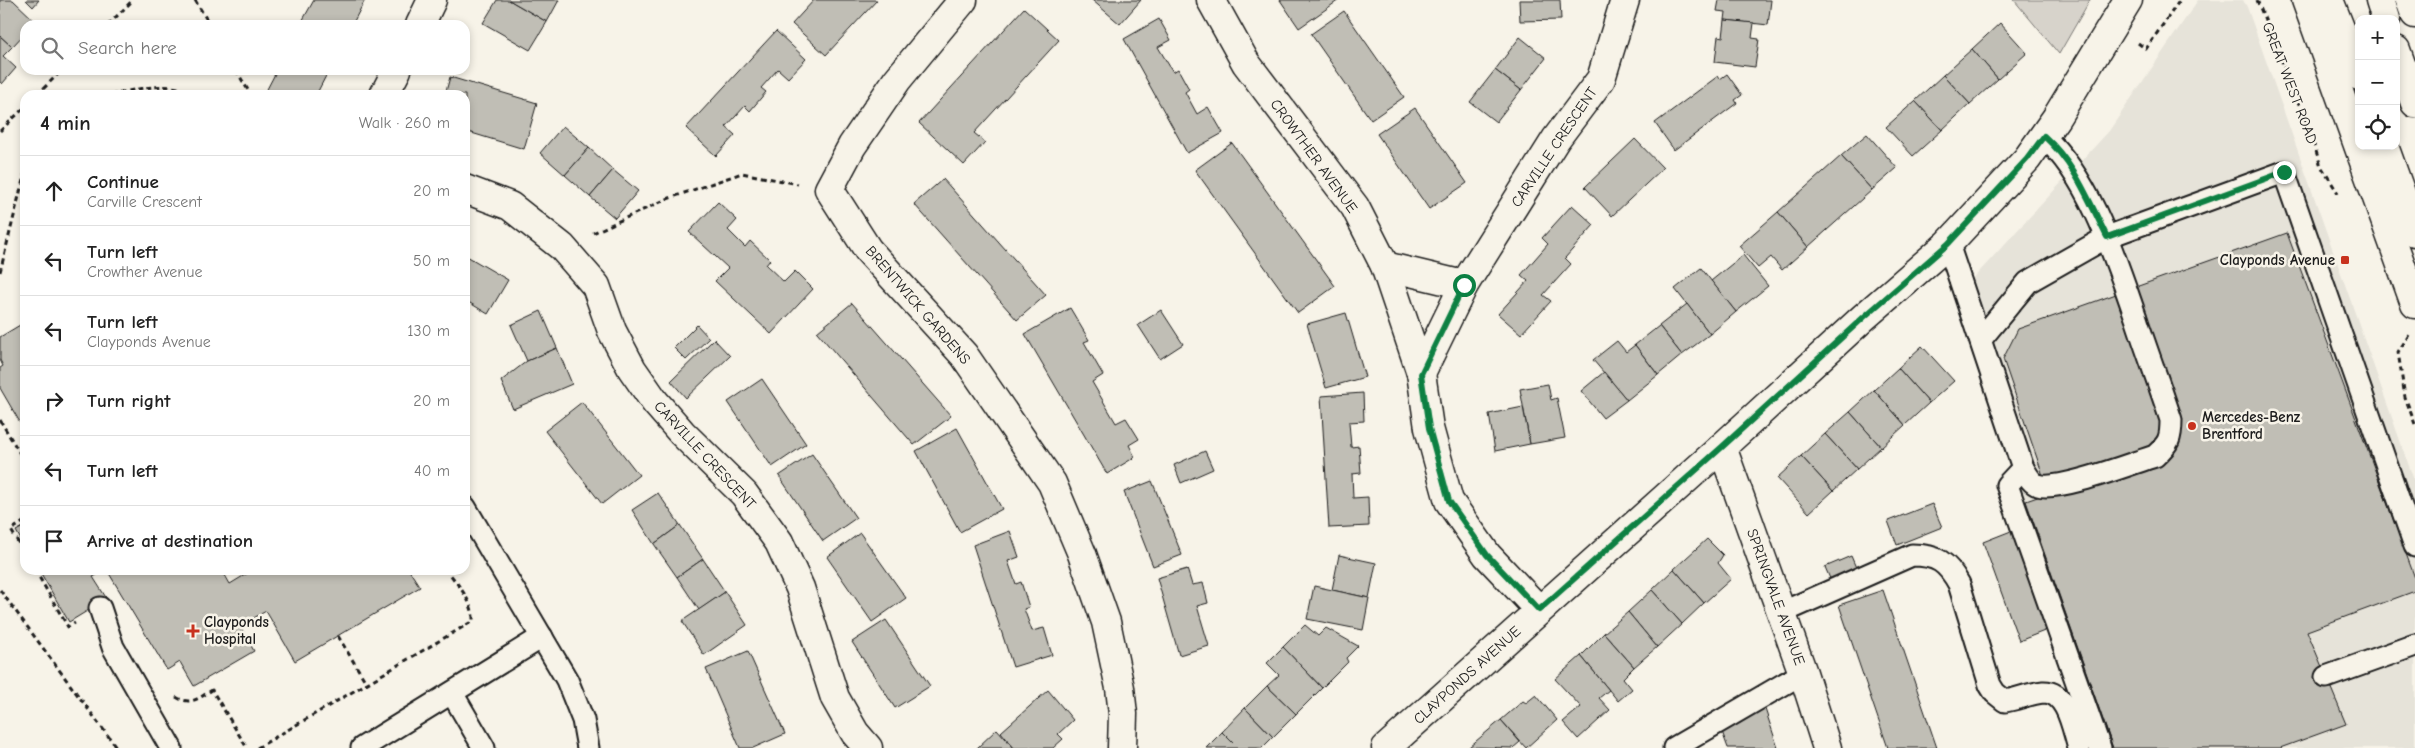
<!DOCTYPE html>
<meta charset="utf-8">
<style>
:root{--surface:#fff;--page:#f2f2f2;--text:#222;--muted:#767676;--line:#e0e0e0}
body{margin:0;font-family:"Comic Neue",sans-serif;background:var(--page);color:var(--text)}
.controls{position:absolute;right:15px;top:15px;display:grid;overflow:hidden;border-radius:10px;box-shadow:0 2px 8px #0003}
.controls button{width:45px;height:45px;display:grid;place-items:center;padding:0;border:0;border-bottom:1px solid var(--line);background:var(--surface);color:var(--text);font:25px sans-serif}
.stop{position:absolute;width:15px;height:15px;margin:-11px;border:4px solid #0b8043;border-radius:50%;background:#fff}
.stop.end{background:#0b8043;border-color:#fff;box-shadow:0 1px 5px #0008}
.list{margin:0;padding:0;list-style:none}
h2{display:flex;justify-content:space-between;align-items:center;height:65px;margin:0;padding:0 20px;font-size:21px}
h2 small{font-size:16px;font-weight:400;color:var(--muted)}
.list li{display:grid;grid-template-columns:32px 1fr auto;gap:15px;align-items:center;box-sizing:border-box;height:70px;padding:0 20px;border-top:1px solid var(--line)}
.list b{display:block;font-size:19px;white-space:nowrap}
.list p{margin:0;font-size:16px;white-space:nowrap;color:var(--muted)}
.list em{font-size:16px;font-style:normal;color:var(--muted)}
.icon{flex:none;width:28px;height:28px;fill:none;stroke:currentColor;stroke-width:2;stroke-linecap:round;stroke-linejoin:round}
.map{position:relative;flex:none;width:2415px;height:748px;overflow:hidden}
.search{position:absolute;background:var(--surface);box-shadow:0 2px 8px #0003;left:20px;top:20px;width:450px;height:55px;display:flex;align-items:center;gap:12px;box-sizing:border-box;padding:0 18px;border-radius:15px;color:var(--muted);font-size:19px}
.panel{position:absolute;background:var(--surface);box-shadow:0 2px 8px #0003;left:20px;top:90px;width:450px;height:485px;border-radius:15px}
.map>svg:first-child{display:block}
</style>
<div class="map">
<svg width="2415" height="748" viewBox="0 0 2415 748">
<rect width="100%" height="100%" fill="#f7f3e8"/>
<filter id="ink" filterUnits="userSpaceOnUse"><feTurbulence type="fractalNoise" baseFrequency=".02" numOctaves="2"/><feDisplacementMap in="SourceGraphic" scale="10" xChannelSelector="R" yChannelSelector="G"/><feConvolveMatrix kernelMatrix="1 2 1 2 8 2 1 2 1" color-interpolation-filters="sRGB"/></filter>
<g filter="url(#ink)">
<polygon fill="#e6e3d9" points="2198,0 2243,0 2247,7 2415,483 2415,748 2103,748 1955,298 2109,131"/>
<polygon fill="#d7d3cb" stroke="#7a7874" points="2014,0 2090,0 2059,54"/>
<g fill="#c0beb5" stroke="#1c1c1c">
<polygon points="0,0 13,0 35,21 32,25 25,25 25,33 12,47 0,36"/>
<polygon points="26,0 39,0 33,7"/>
<polygon points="314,0 365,0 352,25 300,25"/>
<polygon points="497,0 509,0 547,22 530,50 483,23"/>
<polygon points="509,0 559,0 547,22"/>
<polygon points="814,0 877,0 826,55 792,24"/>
<polygon points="1092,0 1141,0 1120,24"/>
<polygon points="1280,0 1339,0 1299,28"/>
<polygon points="1519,0 1560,0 1561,20 1520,21"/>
<polygon points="1719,0 1771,0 1768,25 1725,20 1726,12 1717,11"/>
<polygon points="1024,8 1059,40 974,133 985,142 964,165 919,123"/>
<polygon points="1344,11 1404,97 1371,120 1311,34"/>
<polygon points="1159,19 1171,40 1158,47 1173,72 1178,69 1189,89 1185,92 1197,114 1208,107 1223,133 1187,153 1124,39"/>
<polygon points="1725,20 1754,23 1752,38 1759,39 1755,67 1715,62 1718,36 1723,37"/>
<polygon points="2000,23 2027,53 1998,79 1972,49"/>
<polygon points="776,31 806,59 788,78 778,69 761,88 766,92 750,111 745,106 726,127 735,135 716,156 686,128"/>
<polygon points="0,36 12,47 3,56 16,68 2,84 0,82"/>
<polygon points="1520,37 1546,58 1521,90 1495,70"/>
<polygon points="1972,49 1998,79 1970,104 1943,75"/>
<polygon points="277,70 329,70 316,95 264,95"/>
<polygon points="1495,70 1521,90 1496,122 1470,102"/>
<polygon points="1727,74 1742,95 1735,100 1737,103 1674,150 1655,123 1718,76 1720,79"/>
<polygon points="1943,75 1970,104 1942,130 1915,101"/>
<polygon points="450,77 537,103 524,149 465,131 465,95 445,95"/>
<polygon points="1915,101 1942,130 1913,156 1886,127"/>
<polygon points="1415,108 1467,183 1429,209 1377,134"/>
<polygon points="563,126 589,148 565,175 540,153"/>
<polygon points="1867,134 1897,168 1872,190 1841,156"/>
<polygon points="1635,139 1663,168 1612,216 1585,187"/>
<polygon points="1232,143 1335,286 1298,313 1195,170"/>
<polygon points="589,148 613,170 590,197 565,175"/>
<polygon points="1841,156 1872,190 1808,247 1778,212"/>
<polygon points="613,170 638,191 615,218 590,197"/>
<polygon points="943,179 1046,295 1017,320 914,204"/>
<polygon points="718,202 737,220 728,230 745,247 750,241 770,260 766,265 784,282 795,271 813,289 771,334 715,281 728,268 689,232"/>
<polygon points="1572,205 1594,225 1565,258 1571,264 1543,295 1551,301 1521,334 1498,314 1528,281 1521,275 1548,244 1542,238"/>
<polygon points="1778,212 1808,247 1782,270 1771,257 1758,268 1739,246"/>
<polygon points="2287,233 2415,578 2415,591 2307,631 2346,724 2280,748 2113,748 2026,501 2049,493 2003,359 2018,329"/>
<polygon points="465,255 508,280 488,314 465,300"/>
<polygon points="1743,255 1768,286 1736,312 1711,281"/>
<polygon points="1701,268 1736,312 1710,334 1675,289"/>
<polygon points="852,303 951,416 914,445 817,332"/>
<polygon points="1687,304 1710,334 1682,355 1659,326"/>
<polygon points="1070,308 1089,340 1084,342 1103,375 1092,382 1116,423 1126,418 1139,439 1129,445 1135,457 1107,474 1025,334"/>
<polygon points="1161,310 1183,344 1160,359 1138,325"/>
<polygon points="541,311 557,348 527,361 511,325"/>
<polygon points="1346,313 1365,377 1326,388 1307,324"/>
<polygon points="25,322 25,431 0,388 0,368 3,366 0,360 0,337"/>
<polygon points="697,325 709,338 686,360 674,348"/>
<polygon points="1659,326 1682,355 1658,375 1635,345"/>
<polygon points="714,339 730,356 686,398 671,381"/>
<polygon points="1617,341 1626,352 1635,345 1658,375 1627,400 1593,360"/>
<polygon points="1922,346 1954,381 1929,403 1898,368"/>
<polygon points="557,348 572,384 513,409 501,381 527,361"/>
<polygon points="1898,368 1929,403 1905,425 1874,390"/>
<polygon points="1604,372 1627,400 1603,418 1581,391"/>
<polygon points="762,379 806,444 772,467 728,402"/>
<polygon points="1548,384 1551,400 1557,398 1565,438 1530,444 1520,389"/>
<polygon points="1874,390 1905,425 1881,447 1850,412"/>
<polygon points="1363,393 1364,421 1349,422 1351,447 1359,446 1361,473 1352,474 1353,498 1368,497 1369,526 1329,528 1321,396"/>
<polygon points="582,402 639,475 602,504 545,431"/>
<polygon points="1523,407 1530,444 1495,451 1489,414"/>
<polygon points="1850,412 1881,447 1857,469 1825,434"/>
<polygon points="957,428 1002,509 960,532 916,451"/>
<polygon points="1825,434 1857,469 1833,491 1801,456"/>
<polygon points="1205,451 1213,469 1181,483 1174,465"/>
<polygon points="812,454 856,518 823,541 779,476"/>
<polygon points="1801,456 1833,491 1809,513 1777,478"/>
<polygon points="1152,481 1182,555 1153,566 1124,492"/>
<polygon points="658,493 680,525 654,544 632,510"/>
<polygon points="1932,504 1942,527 1897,545 1888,521"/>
<polygon points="680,525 703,559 677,577 654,544"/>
<polygon points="25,526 25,547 16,531"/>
<polygon points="1010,531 1019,557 1008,561 1016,584 1021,582 1029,607 1024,609 1032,631 1044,628 1052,655 1013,667 973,545"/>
<polygon points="2011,531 2047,630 2019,641 1983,542"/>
<polygon points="860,533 906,598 872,622 827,557"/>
<polygon points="1707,539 1723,555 1718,563 1731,579 1704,603 1674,569"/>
<polygon points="1339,555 1376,563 1369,598 1332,590"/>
<polygon points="1851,556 1857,570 1831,581 1825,567"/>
<polygon points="703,559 725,592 699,610 677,577"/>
<polygon points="1187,569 1192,585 1203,583 1208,603 1197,606 1209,646 1179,655 1157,578"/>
<polygon points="1674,569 1704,603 1682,624 1652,590"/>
<polygon points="39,570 106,570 93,577 107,599 69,622"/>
<polygon points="107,570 222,570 230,584 253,570 409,570 420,587 295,661 266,611 240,626 254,651 194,686 180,662 167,670"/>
<polygon points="1314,586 1369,598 1363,630 1307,619"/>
<polygon points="1652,590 1682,624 1657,647 1628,612"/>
<polygon points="1883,590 1937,748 1888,748 1839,605"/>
<polygon points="725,592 747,625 704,655 682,621"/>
<polygon points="1628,612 1657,647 1634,667 1604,633"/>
<polygon points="886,620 930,686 895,708 852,642"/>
<polygon points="1305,625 1318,636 1326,628 1358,646 1346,658 1348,662 1322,688 1283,647"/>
<polygon points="1604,633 1634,667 1623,678 1632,689 1618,701 1581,656"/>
<polygon points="1283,647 1322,688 1296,714 1267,686 1279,675 1267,663"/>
<polygon points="748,651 785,734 753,748 740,748 706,669"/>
<polygon points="1581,656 1609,690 1599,698 1610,710 1578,739 1563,722 1581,707 1555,679"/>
<polygon points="1267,686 1296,714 1273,737 1245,708"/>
<polygon points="1048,690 1073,720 1058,734 1063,739 1053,748 1014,748 1001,732"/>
<polygon points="1536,695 1557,720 1526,748 1501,720 1523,701 1526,703"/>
<polygon points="1763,703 1778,748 1728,748 1721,729"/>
<polygon points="1245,708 1273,737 1262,748 1238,748 1222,732"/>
<polygon points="1501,720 1520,742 1513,748 1469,747"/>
<polygon points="997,729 1014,748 977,748"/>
<polygon points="1222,732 1238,748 1206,748"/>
</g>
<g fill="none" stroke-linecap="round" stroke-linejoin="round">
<g stroke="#1c1c1c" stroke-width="25">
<g id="service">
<path d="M1948 244 2023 468C2027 474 2031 483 2038 485 2059 492 2132 463 2155 456 2169 443 2171 439 2171 420 2160 386 2147 352 2136 318 2115 258 2091 179 2043 136"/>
<polyline points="1981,339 2028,282 2107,237 2284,172 2415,546"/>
<polyline points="2023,468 2007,485 2100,748"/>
<polyline points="465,507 567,680 583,720 588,748"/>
<polyline points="100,608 113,647 171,748"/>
<path d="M1781 613 1912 555C1937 555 1947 562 1959 584L1990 685 1995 693 2005 701C2018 699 2031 693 2043 692 2068 691 2073 730 2079 748"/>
<polyline points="2326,677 2415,645"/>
<polyline points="452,693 484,748"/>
<polyline points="362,748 542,637"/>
<polyline points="1674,748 1803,673"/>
</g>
</g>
<g stroke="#1c1c1c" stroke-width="31">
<g id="minor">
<polyline points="963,0 897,80 852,146 829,189 868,250 964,355 1052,483 1082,554 1106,622 1120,688 1123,714 1122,748"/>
<polyline points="1211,0 1246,63 1355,207 1385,266 1421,373 1429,428 1449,501 1487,555 1539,610"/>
<polyline points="420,25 432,0"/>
<polyline points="384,95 397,70"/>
<polyline points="465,189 510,206 562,247 596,286 612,331 632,369 655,402 682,433 744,494 779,542 800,588 835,698 855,733 868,748"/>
<polyline points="1385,266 1464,285"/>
<polyline points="1421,373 1464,285 1556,139 1601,79 1625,0"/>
<polyline points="1722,447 1803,673 1827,748"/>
<polyline points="1386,748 1722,447 1864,317 1948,244 2027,159 2056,118 2128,0"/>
</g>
</g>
<g stroke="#1c1c1c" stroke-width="31">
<g id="trunk">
<polyline points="2306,0 2415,304"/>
<polyline points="2410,0 2415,14"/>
</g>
</g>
<g stroke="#1c1c1c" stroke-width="31">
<g id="motorway">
<polyline points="2329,0 2359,76"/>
<polyline points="2380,0 2386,19"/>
<polyline points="2396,50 2415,103"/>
<polyline points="2384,146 2415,232"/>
</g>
</g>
<g stroke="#1c1c1c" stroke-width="3" stroke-dasharray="5 4" stroke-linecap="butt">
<polyline points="195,0 210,25"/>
<polyline points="2257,0 2305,119 2321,166 2338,193"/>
<polyline points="108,25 133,0"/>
<polyline points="2138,43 2146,49 2180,0"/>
<polyline points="236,70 251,95"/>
<polyline points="37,95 62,70"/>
<path d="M111 95C127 91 178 78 188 95"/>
<polyline points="0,131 25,107"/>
<polyline points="593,233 667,199 742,173 798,184"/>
<polyline points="0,272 25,172"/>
<polyline points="2409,335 2398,352 2405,397 2415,424"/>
<polyline points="0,420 25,462"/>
<polyline points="25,521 11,530 25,554"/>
<polyline points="35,570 68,627 75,623"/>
<polyline points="0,590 117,748"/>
<polyline points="338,636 367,684"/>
<path d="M176 697C191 706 199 698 212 690L247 748"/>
<path d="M257 748 473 621C474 602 457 584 447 570"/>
</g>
<use href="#service" stroke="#f7f3e8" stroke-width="21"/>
<use href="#minor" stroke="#f7f3e8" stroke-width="28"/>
<use href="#trunk" stroke="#f7f3e8" stroke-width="28"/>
<use href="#motorway" stroke="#f7f3e8" stroke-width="28"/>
</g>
</g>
<g fill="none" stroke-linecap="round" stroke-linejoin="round" filter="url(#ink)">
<path stroke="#0b8043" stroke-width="6" d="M1464 285 1421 374 1429 428 1449 501 1487 555 1539 610 1722 447 1864 317 1948 244 2027 159 2044 136C2075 164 2088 199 2107 237L2284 172"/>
</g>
<g fill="#c8321e" stroke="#f7f3e8" stroke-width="2">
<rect x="2340" y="255" width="10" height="10" rx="2.5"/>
<circle cx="2192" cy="426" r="5"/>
<path d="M190.5 623.5h5v5h5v5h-5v5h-5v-5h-5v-5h5z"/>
</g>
<g text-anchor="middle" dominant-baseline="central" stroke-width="5" stroke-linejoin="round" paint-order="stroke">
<g font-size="15" fill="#1c1c1c" stroke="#f7f3e8">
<text transform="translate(2290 83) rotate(69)">GREAT WEST ROAD</text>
<text transform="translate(1554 147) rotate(-56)">CARVILLE CRESCENT</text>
<text transform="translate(1314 156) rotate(54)">CROWTHER AVENUE</text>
<text transform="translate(918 305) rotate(49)">BRENTWICK GARDENS</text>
<text transform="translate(705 455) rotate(47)">CARVILLE CRESCENT</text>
<text transform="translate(1776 597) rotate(70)">SPRINGVALE AVENUE</text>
<text transform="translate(1467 675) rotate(-42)">CLAYPONDS AVENUE</text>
</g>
<g font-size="15" font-weight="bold" fill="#1c1c1c" stroke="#f7f3e8" text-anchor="start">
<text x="2335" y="260" text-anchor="end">Clayponds Avenue</text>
<text x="2202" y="417">Mercedes-Benz<tspan x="2202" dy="17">Brentford</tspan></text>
<text x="204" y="622">Clayponds<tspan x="204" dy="17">Hospital</tspan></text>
</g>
</g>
</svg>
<div class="controls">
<button>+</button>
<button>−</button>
<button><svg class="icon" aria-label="locate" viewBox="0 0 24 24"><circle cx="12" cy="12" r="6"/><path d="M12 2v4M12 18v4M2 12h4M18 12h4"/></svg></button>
</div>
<div class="stop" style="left:1464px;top:285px"></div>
<div class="stop end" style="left:2284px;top:172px"></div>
<div class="search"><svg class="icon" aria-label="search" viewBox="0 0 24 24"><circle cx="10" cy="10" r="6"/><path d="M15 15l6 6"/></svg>Search here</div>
<section class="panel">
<h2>4 min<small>Walk · 260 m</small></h2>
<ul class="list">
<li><svg class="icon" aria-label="ahead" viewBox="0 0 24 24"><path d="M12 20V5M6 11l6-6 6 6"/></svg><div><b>Continue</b><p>Carville Crescent</p></div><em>20 m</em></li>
<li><svg class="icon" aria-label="left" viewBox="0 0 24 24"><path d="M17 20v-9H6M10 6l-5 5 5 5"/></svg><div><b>Turn left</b><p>Crowther Avenue</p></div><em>50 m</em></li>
<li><svg class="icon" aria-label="left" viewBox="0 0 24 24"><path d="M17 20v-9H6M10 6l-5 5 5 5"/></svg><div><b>Turn left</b><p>Clayponds Avenue</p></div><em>130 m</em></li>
<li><svg class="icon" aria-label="right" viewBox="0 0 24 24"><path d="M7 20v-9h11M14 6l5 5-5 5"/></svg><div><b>Turn right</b></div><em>20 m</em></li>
<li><svg class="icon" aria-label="left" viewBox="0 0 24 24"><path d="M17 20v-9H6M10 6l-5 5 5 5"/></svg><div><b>Turn left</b></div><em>40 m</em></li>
<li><svg class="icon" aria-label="arrive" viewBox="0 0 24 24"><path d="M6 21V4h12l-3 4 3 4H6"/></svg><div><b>Arrive at destination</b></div></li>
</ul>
</section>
</div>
